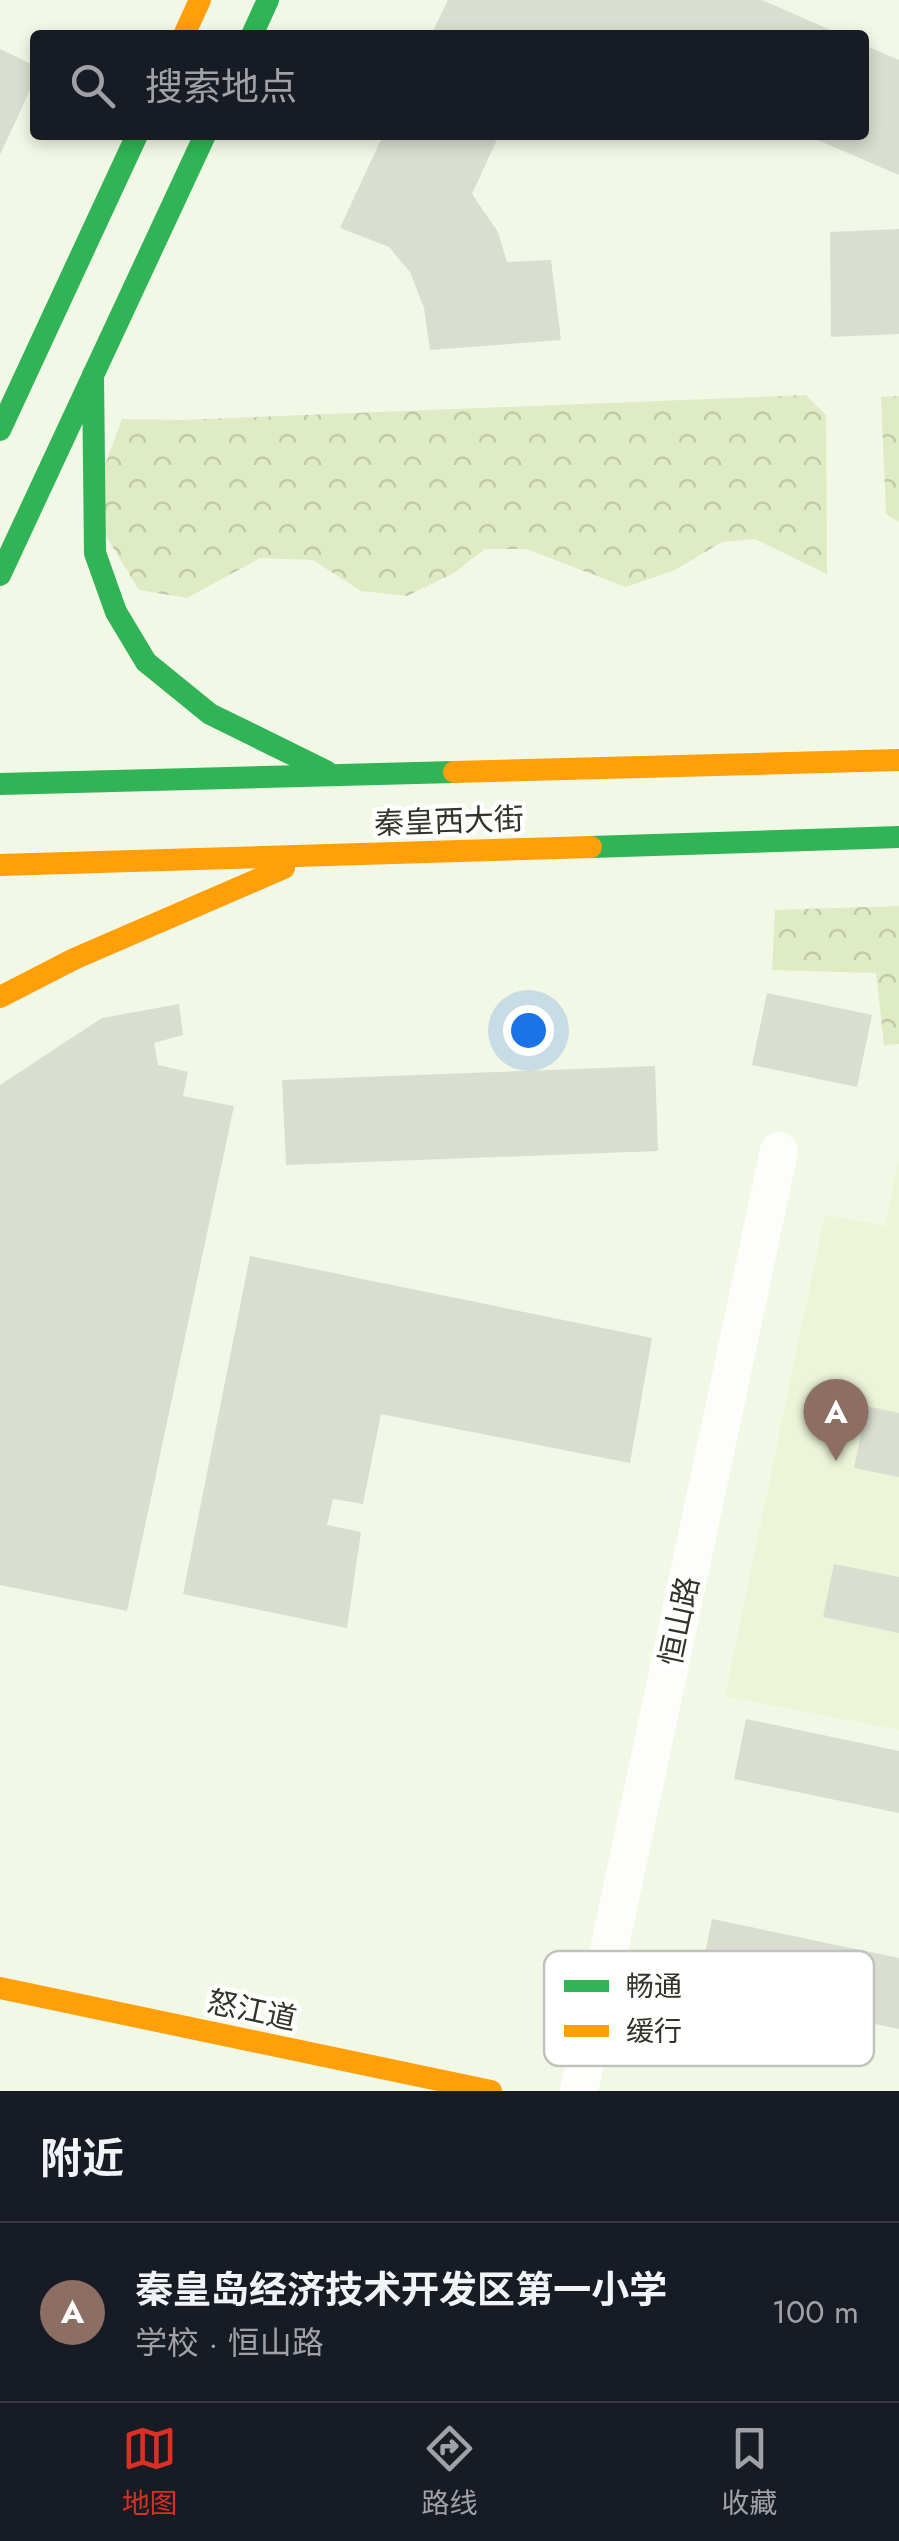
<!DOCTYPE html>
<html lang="zh">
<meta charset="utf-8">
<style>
:root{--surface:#171b24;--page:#20242c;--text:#f1f3f6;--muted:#9ea1a6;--line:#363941;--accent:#d93025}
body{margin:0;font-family:Jost,"Noto Sans SC",sans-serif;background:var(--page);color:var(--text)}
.you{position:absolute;left:528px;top:1030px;width:35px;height:35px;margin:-25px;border:8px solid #fff;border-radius:50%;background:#1a73e8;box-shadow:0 0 0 15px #1a73e833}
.badge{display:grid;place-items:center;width:65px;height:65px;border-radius:50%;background:var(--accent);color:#fff;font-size:32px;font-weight:700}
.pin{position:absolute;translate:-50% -82px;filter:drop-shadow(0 2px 5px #0008)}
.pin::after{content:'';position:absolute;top:52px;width:35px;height:30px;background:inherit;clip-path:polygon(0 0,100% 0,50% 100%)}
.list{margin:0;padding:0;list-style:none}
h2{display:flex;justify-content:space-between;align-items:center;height:130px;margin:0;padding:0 40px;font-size:42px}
h2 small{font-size:32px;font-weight:400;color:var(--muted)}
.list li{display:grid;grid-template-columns:65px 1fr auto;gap:30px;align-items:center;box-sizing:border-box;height:180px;padding:0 40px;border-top:2px solid var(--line)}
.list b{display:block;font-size:38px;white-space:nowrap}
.list p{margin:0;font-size:32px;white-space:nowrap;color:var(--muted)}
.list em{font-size:32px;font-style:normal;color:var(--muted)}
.icon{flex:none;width:55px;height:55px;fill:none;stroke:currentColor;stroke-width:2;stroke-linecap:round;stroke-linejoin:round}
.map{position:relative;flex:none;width:899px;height:2091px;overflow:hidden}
.search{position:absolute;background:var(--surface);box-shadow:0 5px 15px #0003;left:30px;right:30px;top:30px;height:110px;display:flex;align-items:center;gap:25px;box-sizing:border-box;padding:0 35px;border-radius:10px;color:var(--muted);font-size:38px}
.sheet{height:310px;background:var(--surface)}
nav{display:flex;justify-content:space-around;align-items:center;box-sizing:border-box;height:140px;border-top:2px solid var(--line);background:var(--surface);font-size:28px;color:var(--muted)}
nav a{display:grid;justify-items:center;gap:5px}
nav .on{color:var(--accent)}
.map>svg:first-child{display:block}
</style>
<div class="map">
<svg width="899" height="2091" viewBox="0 0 899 2091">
<defs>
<pattern id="forest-crowns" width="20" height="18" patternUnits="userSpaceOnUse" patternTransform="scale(2.5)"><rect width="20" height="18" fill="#dfebc5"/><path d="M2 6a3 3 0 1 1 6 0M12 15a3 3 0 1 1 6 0" fill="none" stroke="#c0caa9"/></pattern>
</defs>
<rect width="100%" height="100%" fill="#f2f8e6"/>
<polygon fill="#ecf5d8" points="899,1158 899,1730 725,1696 825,1215 886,1226"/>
<g fill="url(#forest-crowns)">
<polygon points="806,395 826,415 827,574 755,539 722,542 675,570 626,587 526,549 485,549 454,573 407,596 361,591 313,560 260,558 187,598 139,590 89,508 122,419 181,420"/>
<polygon points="899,396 899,522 886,514 881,397"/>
<polygon points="899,906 899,1044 884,1045 876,973 772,970 775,910"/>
</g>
<g fill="#d9ded0">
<polygon points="448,0 762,0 842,35 431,35"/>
<polygon points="864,45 899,60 899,175 806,135 864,135"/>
<polygon points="0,49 35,66 35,79 0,155"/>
<polygon points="383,135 499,135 472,194 498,232 507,262 551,260 561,340 430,350 424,308 410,272 389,247 340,228"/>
<polygon points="899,229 899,334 831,337 830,232"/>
<polygon points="767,993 872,1015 857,1087 752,1065"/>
<polygon points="179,1004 183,1035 154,1043 158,1065 188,1072 183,1096 234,1106 127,1611 0,1585 0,1085 102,1018"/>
<polygon points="655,1066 658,1151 286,1165 282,1080"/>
<polygon points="250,1256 652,1338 630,1463 381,1414 363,1504 333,1499 327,1525 361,1532 347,1628 183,1594"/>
<polygon points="867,1406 899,1413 899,1477 854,1468"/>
<polygon points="834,1564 899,1577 899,1633 823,1617"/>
<polygon points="746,1719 899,1751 899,1813 734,1779"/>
<polygon points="712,1919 899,1958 899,2029 698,1987"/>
</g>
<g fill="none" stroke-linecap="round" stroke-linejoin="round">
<polyline stroke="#fdfefb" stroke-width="38" points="579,2091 779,1151"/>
<g stroke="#30b455" stroke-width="22">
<polyline points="252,35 268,0"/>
<polyline points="93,375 95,553 116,612 146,662 210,714 326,771"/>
<polyline points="0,430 137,135"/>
<polyline points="0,575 205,135"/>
<polyline points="0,784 454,772"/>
<polyline points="591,847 899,837"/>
</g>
<g stroke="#ff9f0a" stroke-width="22">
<polyline points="184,35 200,0"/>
<polyline points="454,772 899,760"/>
<polyline points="0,865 591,847"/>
<polyline points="0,997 74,959 284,868"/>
<polyline points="0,1988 491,2091"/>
</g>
</g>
<g text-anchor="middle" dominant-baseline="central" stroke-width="9" stroke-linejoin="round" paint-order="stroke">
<g font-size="30" fill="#313529" stroke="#fff">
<text transform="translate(449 821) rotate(-2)">秦皇西大街</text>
<text transform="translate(679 1621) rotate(-78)">恒山路</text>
<text transform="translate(252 2010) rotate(12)">怒江道</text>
</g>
</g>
<rect x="544" y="1951" width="330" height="115" rx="15" fill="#fff" stroke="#c1c2bf" stroke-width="2.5"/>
<rect x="564" y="1980" width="45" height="12" fill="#30b455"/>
<rect x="564" y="2025" width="45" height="12" fill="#ff9f0a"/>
<g font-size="28" fill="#313529">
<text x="626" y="1996">畅通</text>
<text x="626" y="2041">缓行</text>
</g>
</svg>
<div class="you"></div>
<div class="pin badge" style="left:836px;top:1461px;background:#8d6e63">A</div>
<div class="search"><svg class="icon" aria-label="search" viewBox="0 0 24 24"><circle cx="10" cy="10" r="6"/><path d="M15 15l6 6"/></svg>搜索地点</div>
</div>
<section class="sheet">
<h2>附近<small></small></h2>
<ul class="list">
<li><span class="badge" style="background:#8d6e63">A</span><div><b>秦皇岛经济技术开发区第一小学</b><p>学校 · 恒山路</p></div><em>100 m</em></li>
</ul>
</section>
<nav>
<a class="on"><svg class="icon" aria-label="map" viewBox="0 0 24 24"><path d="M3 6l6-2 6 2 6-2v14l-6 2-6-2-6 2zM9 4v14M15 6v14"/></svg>地图</a>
<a><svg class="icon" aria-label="directions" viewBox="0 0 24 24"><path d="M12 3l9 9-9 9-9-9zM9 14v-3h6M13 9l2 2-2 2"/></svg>路线</a>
<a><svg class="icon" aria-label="saved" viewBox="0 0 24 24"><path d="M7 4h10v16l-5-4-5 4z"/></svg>收藏</a>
</nav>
